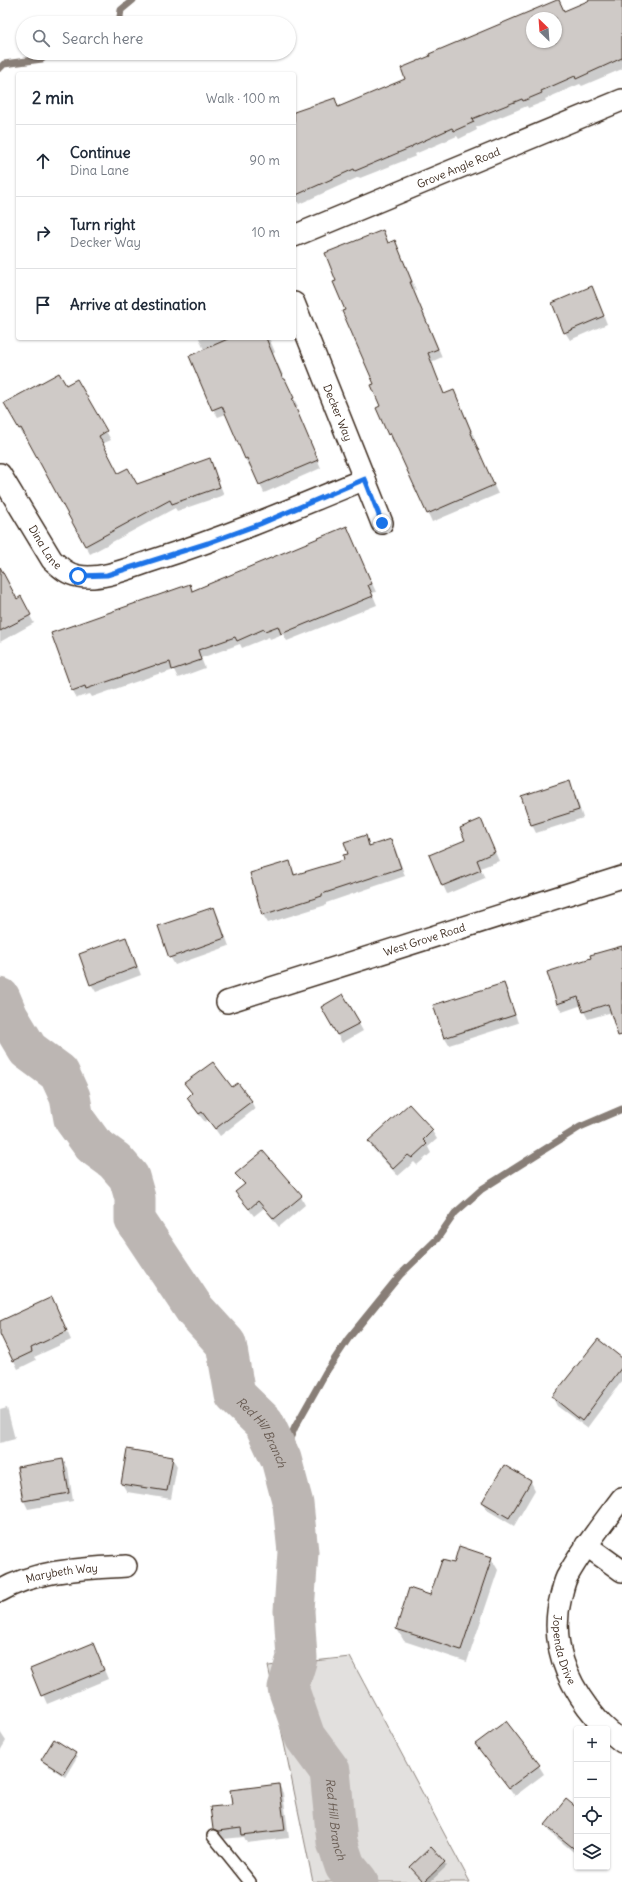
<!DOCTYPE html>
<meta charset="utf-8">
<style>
:root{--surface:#fff;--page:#f2f2f3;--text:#1f2937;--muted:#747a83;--line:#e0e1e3}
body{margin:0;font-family:Delius,sans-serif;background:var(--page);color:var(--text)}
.controls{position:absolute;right:12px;bottom:12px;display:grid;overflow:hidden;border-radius:4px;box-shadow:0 1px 3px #0004}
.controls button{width:36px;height:36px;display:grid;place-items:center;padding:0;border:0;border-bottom:1px solid var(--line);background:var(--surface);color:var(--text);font:20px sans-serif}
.compass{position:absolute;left:526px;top:12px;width:36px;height:36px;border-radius:50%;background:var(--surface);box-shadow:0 1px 3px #0004;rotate:335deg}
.stop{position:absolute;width:12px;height:12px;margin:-9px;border:3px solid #1a73e8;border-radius:50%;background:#fff}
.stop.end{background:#1a73e8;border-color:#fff;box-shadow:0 1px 4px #0008}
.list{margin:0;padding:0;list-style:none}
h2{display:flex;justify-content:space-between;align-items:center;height:52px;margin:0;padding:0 16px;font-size:17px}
h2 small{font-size:13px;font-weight:400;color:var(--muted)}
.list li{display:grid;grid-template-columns:26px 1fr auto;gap:12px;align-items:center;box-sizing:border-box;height:72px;padding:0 16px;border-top:1px solid var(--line)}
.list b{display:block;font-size:15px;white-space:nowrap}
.list p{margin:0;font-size:13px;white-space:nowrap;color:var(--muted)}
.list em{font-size:13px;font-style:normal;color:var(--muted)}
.icon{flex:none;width:22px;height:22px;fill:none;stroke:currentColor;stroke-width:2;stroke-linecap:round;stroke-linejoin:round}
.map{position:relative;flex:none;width:622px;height:1882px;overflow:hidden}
.search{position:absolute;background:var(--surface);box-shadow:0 1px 3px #0004;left:16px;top:16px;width:280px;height:44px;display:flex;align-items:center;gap:10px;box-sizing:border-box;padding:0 14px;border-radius:22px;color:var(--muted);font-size:15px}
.panel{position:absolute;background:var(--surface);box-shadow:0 1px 3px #0004;left:16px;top:72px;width:280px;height:268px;border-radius:4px}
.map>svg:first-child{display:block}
</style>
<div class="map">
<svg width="622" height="1882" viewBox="0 0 622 1882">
<rect width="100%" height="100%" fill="#fff"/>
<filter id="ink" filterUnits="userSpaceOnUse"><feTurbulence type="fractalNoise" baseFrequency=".025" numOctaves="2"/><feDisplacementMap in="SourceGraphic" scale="8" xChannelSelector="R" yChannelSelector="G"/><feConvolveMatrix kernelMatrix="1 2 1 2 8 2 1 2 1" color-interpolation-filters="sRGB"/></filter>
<g filter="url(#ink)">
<polygon fill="#e2e0de" stroke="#8e857e" points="350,1657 470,1882 313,1882 268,1666"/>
<g fill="#0003" fill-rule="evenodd">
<path d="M559 0 565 12 592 0H622V69L582 86 580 84 545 99 546 101 528 108 527 106 476 127 477 130 459 139 457 136 415 154 416 156 360 178 359 177 299 204 294 196V114L334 99 339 108 407 79ZM532 18H556V42H532Z"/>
<polygon points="382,231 389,244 399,250 416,290 414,291 442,357 431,362 440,383 445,395 454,391 458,399 475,439 473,440 498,494 432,522 395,441 393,442 389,434 375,384 346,310"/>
<polygon points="596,296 607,324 570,340 565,332"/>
<polygon points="199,338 269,338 275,352 273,354 298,407 296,408 321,468 264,493 252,466 250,467 245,459 226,414 218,417 213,409 204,350"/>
<polygon points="77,380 111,440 102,444 118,475 137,485 210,460 224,495 177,511 175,508 90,554 26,436 24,437 6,404 66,386"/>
<polygon points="347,527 376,592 372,593 377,605 287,641 283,634 270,639 269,637 242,648 240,644 201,658 205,668 178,678 174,670 162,674 161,673 92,697 90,694 77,698 73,691 190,586 193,591"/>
<polygon points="0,568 17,600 20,598 34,623 0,642"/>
<polygon points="569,782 574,790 583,818 536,833 532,825 523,796"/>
<polygon points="481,820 499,861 480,868 485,878 447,894 430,856 466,841"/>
<polygon points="365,836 371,847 391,840 395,848 405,876 326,903 326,905 268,923 263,915 251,874 289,862 296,876 346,860"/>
<polygon points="214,908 218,916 229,946 175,965 170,957"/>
<polygon points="126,938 141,975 96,992 91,984"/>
<polygon points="622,947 622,1016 612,1012 588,1019 584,1012 613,1003 612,1002 584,1012 582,1005 562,1012 557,1004 593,959"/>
<polygon points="504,984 508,992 518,1023 449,1045 444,1037"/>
<polygon points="343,995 363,1031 342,1043 322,1007"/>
<polygon points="186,1084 232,1088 251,1101 255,1109 220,1136 208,1119 205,1122 192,1106 188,1098 193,1094"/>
<polygon points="432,1131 437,1139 428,1147 431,1153 417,1165 414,1162 398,1176 374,1150 369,1142"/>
<polygon points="237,1174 301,1197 305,1205 279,1227 264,1208 254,1216 236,1192 245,1186"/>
<polygon points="56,1306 71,1340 34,1357 36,1360 18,1369 0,1332 0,1322"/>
<polygon points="622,1359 622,1381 587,1428 557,1406 553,1398"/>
<polygon points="7,1408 15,1439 0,1443 0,1410"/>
<polygon points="172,1458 177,1466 171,1499 127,1492 122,1484"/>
<polygon points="63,1460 68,1468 73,1501 28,1509 24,1501"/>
<polygon points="504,1466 531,1482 535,1490 514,1526 487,1510 483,1502"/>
<polygon points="491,1558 498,1570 467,1662 404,1641 397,1629 431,1597 454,1565"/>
<polygon points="93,1644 108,1679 47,1704 32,1670"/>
<polygon points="0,1732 6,1741 0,1751"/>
<polygon points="477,1744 539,1766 544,1774 515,1796"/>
<polygon points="75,1754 77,1757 65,1777 44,1763 42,1760"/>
<polygon points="279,1785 283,1793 289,1838 247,1843 244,1837 223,1839 219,1837 214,1829 233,1806"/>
<polygon points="577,1809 577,1855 551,1833 546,1825"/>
<polygon points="431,1848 447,1866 430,1882 425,1882 413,1870"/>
</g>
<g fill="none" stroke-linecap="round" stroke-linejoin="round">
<g stroke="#887e77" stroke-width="7">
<polyline points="119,23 121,10 133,0"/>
<polyline points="0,68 4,64 42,59 48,53"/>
<polyline points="281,1459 295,1427 326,1372 348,1339 400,1275 437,1239 455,1213 482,1189 580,1127 622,1109"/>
</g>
<path stroke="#bcb6b3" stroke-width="41" id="s1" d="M0 998 8 1017 28 1050 59 1073 70 1097 74 1119 93 1145 115 1161 129 1177 135 1198V1220L195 1310 226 1344 235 1395 264 1423 281 1459 293 1504 298 1552 294 1611 297 1658 288 1688 305 1737 330 1771 337 1842 345 1866 358 1882"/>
</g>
<g fill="#cfcac7" stroke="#3b2a1e" fill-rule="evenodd">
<path d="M557 0H559L564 11 590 0H622V58L576 79 575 76 541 91 542 93 523 101 522 99 472 119 474 122 454 131 452 128 412 146V147L355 171 354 169 294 196V112L335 98 338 107 405 79 401 68 430 56 429 54ZM532 18H556V42H532Z"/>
<polygon points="383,230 388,243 395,240 412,282 410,282 438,349 428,353 436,374 444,394 454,390 471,431 470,431 494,485 427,514 390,433 388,435 376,408 380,406 371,385 374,384 342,311 345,310 333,282 336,281 325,253"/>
<polygon points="592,286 604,316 564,333 552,303"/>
<polygon points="230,338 266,338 283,379 285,379 294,398 292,399 318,460 259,485 247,458 245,459 222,406 212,410 189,356"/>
<polygon points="59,373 66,385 77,379 107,431 99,436 118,473 128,468 137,484 210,458 220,487 172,504 170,500 85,546 21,428 19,429 4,403"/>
<polygon points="347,526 372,584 368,585 373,596 281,634 278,626 265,631 264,629 237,641 235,637 198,650 201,660 172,670 170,662 157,666 156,665 86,689 85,686 72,691 51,633 190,584 192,591"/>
<polygon points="0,567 17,599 21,596 31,615 0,631"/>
<polygon points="570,780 579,810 531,825 521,796"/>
<polygon points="481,819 495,852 477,860 481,870 442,886 429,855 465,840 460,828"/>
<polygon points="366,835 369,846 391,839 401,868 322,894 322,896 262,915 250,873 290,861 294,875 344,860 343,855 348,854 344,842"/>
<polygon points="214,907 225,938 169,958 158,926"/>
<polygon points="126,937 137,967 90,985 79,954"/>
<polygon points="622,946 622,1035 618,1036 608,1004 583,1012 578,997 557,1004 547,972 591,958 590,955"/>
<polygon points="504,983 515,1015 444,1038 433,1005"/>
<polygon points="343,994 360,1023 337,1035 321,1007"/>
<polygon points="213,1062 232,1087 238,1083 252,1101 215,1129 202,1112 199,1114 187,1098 192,1093 184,1083"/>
<polygon points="409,1104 433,1130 423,1140 427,1144 412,1158 408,1155 393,1169 368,1141"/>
<polygon points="263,1151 302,1196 274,1219 258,1201 249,1209 235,1192 245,1184 235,1174"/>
<polygon points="52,1297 67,1331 31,1348 32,1352 13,1361 0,1334 0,1321"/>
<polygon points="598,1339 622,1358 622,1367 582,1421 552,1397"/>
<polygon points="127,1449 173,1457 167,1491 121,1484"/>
<polygon points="63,1459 69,1493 23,1501 17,1467"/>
<polygon points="504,1465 531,1481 509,1518 482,1502"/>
<polygon points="459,1546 492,1557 461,1650 396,1629 409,1588 430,1595 442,1560 454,1563"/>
<polygon points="93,1643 104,1670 41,1696 30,1669"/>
<polygon points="506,1721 540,1765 509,1788 475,1744"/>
<polygon points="54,1739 76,1753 63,1774 41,1760"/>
<polygon points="279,1784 285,1830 242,1835 241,1828 218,1831 213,1829 210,1807 232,1805 230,1790"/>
<polygon points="566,1799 577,1808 577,1851 545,1825"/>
<polygon points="431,1847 445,1862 424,1882 410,1867"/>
</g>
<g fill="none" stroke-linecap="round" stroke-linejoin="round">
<g stroke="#3b2a1e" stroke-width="14">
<polyline id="lane" points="213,1836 250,1882"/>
</g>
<g stroke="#3b2a1e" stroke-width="24">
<g id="street">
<path id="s2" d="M294 236 622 100"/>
<path id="s3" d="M294 303 382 523"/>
<path id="s4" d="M0 474 52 560C60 567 67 574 78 576 101 581 132 567 154 560 226 537 295 508 365 479"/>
<path id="s5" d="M227 1002 622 877"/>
<path id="s6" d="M622 1498C603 1523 583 1548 568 1575 564 1581 563 1589 561 1596 549 1642 567 1684 597 1719 604 1728 614 1735 622 1742"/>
<polyline points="586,1545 622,1571"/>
<path id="s7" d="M0 1591C38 1569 84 1569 126 1566"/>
</g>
</g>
<use href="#lane" stroke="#fff" stroke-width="11"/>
<use href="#street" stroke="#fff" stroke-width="21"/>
</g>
</g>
<g fill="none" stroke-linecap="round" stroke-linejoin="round" filter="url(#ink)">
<polyline stroke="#1a73e8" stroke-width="5" points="78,576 107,575 208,543 260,524 365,479 382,523"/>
</g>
<g text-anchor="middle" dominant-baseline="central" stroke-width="3.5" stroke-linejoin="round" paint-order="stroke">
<g font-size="11" fill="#3b2a1e" stroke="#fff">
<text stroke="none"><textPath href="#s2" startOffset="178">Grove Angle Road</textPath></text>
<text stroke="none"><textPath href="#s3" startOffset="118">Decker Way</textPath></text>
<text stroke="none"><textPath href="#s4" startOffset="86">Dina Lane</textPath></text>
<text stroke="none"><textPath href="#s5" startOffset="207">West Grove Road</textPath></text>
<text stroke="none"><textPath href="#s7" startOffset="65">Marybeth Way</textPath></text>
<text stroke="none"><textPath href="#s6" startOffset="171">Jopenda Drive</textPath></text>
</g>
<g font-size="12" font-style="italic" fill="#685b52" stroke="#fff">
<text stroke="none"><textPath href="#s1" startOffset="524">Red Hill Branch</textPath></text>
<text stroke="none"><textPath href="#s1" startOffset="932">Red Hill Branch</textPath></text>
</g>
</g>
</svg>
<div class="controls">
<button>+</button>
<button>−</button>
<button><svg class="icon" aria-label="locate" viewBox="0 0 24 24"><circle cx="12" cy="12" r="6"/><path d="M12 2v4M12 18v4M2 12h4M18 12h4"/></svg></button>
<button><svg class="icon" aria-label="layers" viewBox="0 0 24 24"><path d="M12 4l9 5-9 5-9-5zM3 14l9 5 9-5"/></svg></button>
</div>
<svg class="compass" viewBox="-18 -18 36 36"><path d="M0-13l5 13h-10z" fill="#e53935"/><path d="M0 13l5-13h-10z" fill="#747a83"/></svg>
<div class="stop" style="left:78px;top:576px"></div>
<div class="stop end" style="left:382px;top:523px"></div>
<div class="search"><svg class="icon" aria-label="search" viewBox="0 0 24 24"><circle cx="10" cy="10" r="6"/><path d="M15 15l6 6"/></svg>Search here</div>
<section class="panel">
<h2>2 min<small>Walk · 100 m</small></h2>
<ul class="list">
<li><svg class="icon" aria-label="ahead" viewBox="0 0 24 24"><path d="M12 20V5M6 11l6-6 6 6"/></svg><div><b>Continue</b><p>Dina Lane</p></div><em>90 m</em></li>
<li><svg class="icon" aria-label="right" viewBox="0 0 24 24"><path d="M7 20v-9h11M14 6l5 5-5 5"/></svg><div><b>Turn right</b><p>Decker Way</p></div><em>10 m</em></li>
<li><svg class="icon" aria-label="arrive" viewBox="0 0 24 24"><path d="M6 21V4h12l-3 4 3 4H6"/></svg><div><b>Arrive at destination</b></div></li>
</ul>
</section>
</div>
